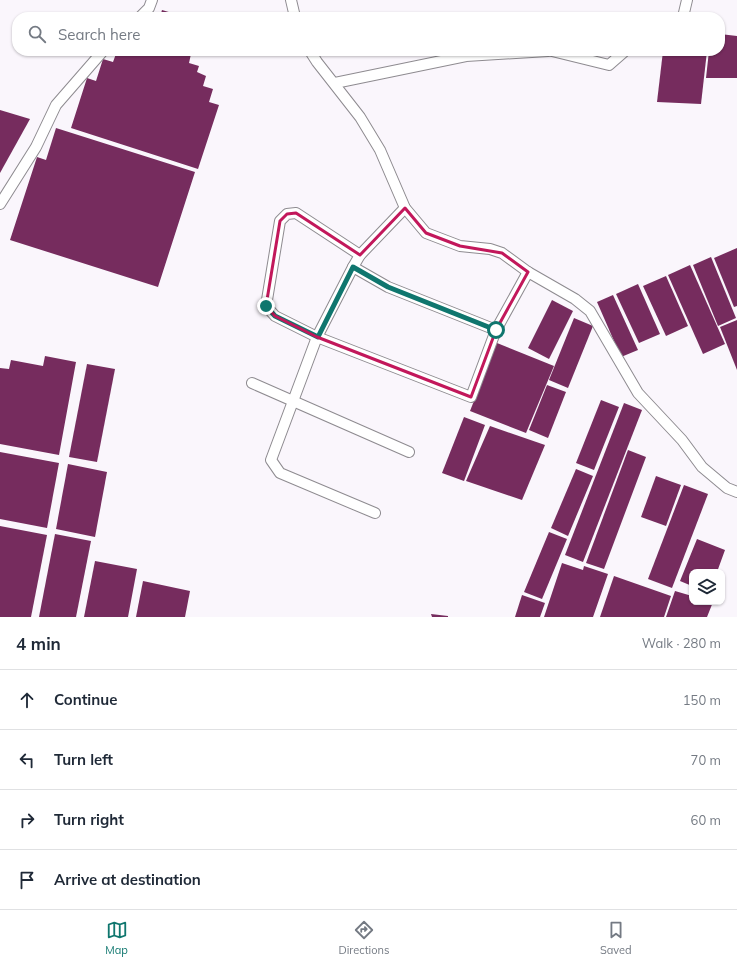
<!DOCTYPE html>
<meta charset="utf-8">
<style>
:root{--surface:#fff;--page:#f6f6f7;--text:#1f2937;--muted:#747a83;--line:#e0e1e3;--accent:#0f766e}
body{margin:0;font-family:Mulish,sans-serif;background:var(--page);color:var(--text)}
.controls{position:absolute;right:12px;bottom:12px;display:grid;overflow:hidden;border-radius:8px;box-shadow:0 1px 3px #0004}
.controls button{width:36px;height:36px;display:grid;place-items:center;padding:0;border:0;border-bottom:1px solid var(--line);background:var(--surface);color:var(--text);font:20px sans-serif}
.stop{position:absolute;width:12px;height:12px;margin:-9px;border:3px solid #0f766e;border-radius:50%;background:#fff}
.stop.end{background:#0f766e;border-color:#fff;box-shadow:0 1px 4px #0008}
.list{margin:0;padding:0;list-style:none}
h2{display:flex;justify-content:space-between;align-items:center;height:52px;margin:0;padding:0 16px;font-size:17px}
h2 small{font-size:13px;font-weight:400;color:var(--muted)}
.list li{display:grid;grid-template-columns:26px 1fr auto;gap:12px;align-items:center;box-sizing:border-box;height:60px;padding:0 16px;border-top:1px solid var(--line)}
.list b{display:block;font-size:15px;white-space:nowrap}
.list em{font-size:13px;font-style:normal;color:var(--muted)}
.icon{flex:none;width:22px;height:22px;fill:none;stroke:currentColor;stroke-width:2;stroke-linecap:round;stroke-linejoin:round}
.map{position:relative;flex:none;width:737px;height:617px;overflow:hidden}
.search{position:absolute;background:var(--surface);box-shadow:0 1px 3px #0004;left:12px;right:12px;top:12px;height:44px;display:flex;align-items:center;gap:10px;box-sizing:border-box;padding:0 14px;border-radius:16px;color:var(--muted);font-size:15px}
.sheet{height:292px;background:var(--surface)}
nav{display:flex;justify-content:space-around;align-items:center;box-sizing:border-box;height:56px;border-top:1px solid var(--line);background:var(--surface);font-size:11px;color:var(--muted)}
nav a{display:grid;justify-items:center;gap:2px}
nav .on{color:var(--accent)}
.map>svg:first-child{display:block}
</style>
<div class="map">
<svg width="737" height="617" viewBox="0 0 737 617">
<rect width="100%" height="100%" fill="#faf6fc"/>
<g fill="#762c5e">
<polygon points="162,10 172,13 171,17 160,17"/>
<polygon points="720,34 737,36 737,78 706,78 709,51 720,51"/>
<polygon points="117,51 127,53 128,51 182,51 191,54 189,63 199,66 197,72 206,76 203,86 213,89 209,102 219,105 198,169 71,128 87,78 96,81 103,59 113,62"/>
<polygon points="663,51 707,51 701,104 657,102"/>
<polygon points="0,110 30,119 0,173"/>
<polygon points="56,128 195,172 158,287 10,240 37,157 46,160"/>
<polygon points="737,248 737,306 734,307 714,258"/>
<polygon points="711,257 736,318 718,326 693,265"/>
<polygon points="690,265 725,344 703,354 668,275"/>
<polygon points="666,276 688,326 666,336 643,286"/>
<polygon points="638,284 660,334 639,343 616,294"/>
<polygon points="613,295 638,350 621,357 597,302"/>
<polygon points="552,300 573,311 549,359 528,348"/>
<polygon points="574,318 593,326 568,388 549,380"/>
<polygon points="737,320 737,370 720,327"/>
<polygon points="497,343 554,366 526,433 470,411"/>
<polygon points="45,356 76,362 59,455 0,444 0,368 9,369 11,360 43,366"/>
<polygon points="87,364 115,369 97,462 69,457"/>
<polygon points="547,385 566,392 548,438 529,430"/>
<polygon points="601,400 619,407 594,470 576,463"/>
<polygon points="624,403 642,410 583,562 565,555"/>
<polygon points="464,417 485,425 464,481 442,473"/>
<polygon points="490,426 545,445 522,500 466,481"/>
<polygon points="628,450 646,457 604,569 586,563"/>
<polygon points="0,452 59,463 47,528 0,519"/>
<polygon points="68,464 107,472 95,537 56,529"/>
<polygon points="576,469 593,476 568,536 551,528"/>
<polygon points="656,476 681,485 666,526 641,517"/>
<polygon points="684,485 708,494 672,588 648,579"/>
<polygon points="0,526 47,535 31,617 0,617"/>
<polygon points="549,532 567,539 542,599 524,592"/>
<polygon points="55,534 91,541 76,617 39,617"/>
<polygon points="697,539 725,550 717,572 692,572 692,586 680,581"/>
<polygon points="95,561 137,569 128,617 84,617"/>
<polygon points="562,563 583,570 584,566 608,574 593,617 544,617"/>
<polygon points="614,576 671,596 664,617 600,617"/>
<polygon points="143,581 190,591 185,617 136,617"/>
<polygon points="675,591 692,596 692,602 713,602 707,617 666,617"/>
<polygon points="522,595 545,603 540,617 515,617"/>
<polygon points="431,614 448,616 448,617 432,617"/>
</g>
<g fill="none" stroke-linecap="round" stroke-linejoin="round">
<g stroke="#8e8b90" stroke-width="12">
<g id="minor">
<polyline points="291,0 295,17"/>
<polyline points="140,17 149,8 152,0"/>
<polyline points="683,17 687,0"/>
<polyline points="310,51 317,62 360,117 380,150 405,208 426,233 460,246 490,249 502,253 528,272 575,299 590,311 638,393 682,440 702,467 727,488 737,492"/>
<polyline points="552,51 609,65 625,51"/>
<polyline points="335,83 466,56 548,51"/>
<polyline points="0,204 36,147 56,105 103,51"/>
<polyline points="360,255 296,213 287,214 280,221 266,306 275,316 317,337 471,397 496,330 528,272"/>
<polyline points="353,267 388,287 496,330"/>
<polyline points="252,383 409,452"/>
<polyline points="375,513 280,473 271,460 317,337 353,267 360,255 405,208"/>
</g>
</g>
<use href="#minor" stroke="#fff" stroke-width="10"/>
</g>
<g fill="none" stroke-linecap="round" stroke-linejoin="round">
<polyline stroke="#0f766e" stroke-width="5" points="266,306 275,316 318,337 353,267 388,287 496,330"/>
</g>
<path fill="none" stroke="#c2185b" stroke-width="3" stroke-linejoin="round" d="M405 208 426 233 460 246 502 253 528 272 496 330 471 397 317 337 275 316 266 306 280 221 287 214 296 213 360 255Z"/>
</svg>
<div class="controls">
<button><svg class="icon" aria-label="layers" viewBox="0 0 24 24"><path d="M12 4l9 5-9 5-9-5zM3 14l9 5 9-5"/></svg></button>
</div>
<div class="stop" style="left:496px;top:330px"></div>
<div class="stop end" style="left:266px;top:306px"></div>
<div class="search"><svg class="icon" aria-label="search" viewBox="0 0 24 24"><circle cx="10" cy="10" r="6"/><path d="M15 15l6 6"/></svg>Search here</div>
</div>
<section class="sheet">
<h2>4 min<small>Walk · 280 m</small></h2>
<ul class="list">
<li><svg class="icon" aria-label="ahead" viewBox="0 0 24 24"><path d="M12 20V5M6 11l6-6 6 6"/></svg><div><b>Continue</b></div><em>150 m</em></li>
<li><svg class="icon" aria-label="left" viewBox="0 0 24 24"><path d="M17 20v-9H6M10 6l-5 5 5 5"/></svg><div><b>Turn left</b></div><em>70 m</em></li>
<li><svg class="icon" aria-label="right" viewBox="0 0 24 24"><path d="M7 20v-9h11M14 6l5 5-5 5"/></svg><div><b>Turn right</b></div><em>60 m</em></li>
<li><svg class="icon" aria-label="arrive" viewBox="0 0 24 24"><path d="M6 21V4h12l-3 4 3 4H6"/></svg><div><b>Arrive at destination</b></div></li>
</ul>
</section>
<nav>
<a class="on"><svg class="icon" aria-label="map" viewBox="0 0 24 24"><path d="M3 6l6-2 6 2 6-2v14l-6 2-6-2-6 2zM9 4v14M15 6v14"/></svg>Map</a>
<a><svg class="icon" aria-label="directions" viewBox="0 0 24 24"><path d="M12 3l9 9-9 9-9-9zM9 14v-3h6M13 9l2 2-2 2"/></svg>Directions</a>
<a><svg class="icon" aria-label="saved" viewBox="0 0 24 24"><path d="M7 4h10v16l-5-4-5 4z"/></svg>Saved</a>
</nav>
